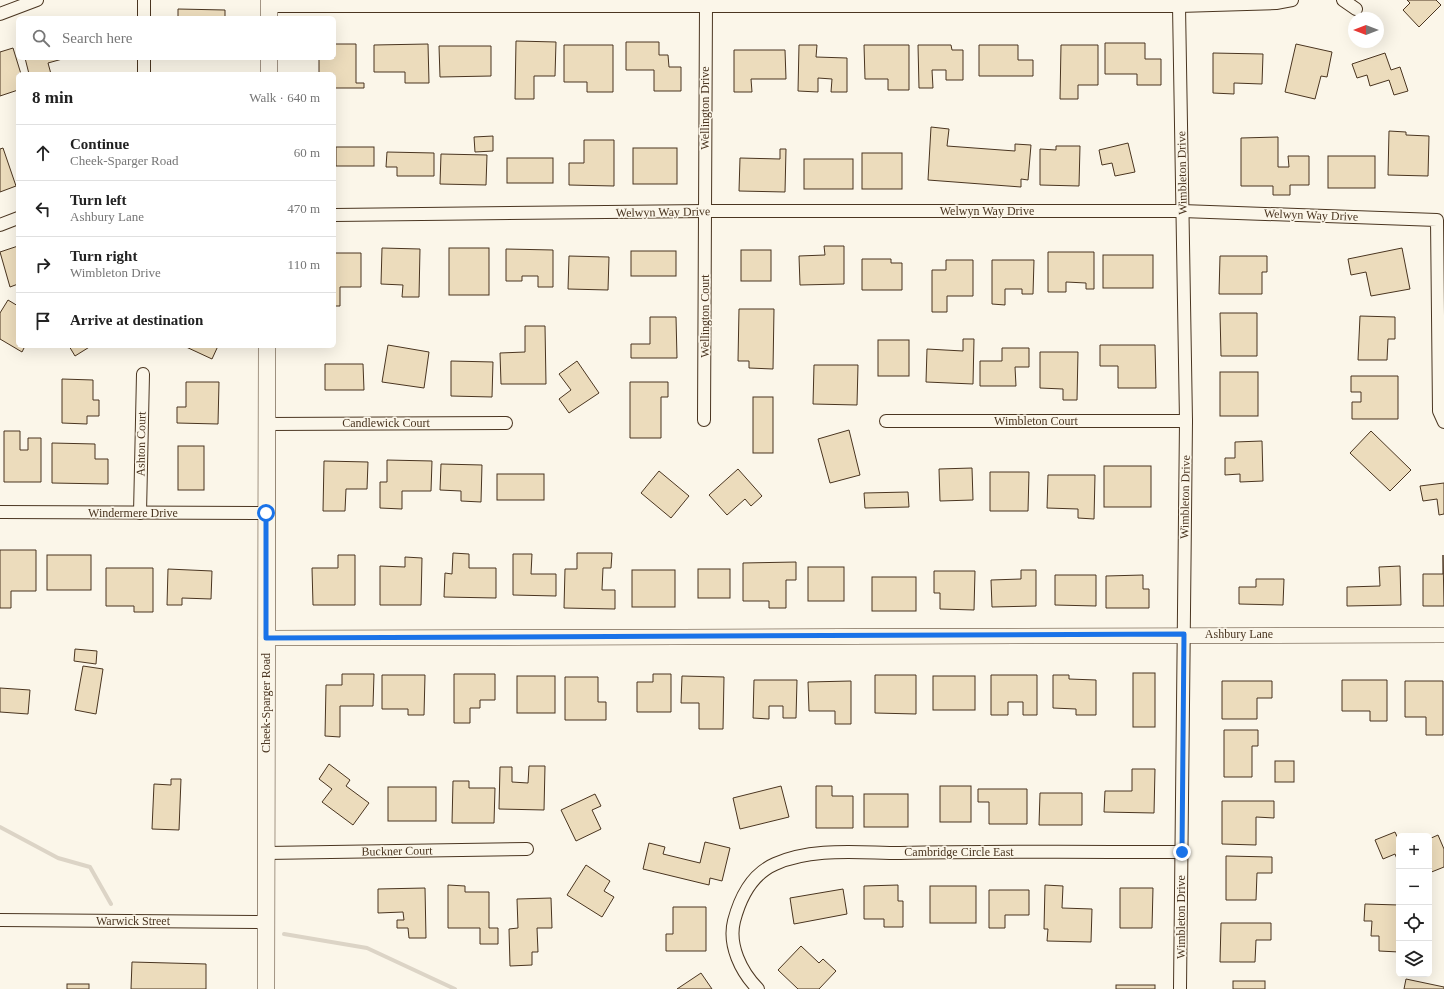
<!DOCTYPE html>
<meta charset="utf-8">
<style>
:root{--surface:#fff;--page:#f6f6f6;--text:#222;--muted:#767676;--line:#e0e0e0}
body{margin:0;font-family:Georgia,serif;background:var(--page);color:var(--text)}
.controls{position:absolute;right:12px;bottom:12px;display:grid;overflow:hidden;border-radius:6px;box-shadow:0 4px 16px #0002}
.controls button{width:36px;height:36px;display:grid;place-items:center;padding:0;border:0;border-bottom:1px solid var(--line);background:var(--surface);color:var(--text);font:20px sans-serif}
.compass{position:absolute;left:1348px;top:12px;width:36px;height:36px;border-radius:50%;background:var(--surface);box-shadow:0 4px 16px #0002;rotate:270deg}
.stop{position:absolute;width:12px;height:12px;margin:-9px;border:3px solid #1a73e8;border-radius:50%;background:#fff}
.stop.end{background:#1a73e8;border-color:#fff;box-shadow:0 1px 4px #0008}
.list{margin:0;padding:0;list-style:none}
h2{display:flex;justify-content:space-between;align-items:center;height:52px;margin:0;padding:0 16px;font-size:17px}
h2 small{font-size:13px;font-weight:400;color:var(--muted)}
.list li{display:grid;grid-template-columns:26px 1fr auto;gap:12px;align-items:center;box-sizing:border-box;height:56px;padding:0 16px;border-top:1px solid var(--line)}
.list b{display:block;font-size:15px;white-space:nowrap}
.list p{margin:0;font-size:13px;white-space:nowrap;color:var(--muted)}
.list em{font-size:13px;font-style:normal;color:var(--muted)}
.icon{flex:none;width:22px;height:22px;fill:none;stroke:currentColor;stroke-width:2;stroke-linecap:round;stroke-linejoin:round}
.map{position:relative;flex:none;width:1444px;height:989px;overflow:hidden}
.search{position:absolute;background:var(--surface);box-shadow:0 4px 16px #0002;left:16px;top:16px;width:320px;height:44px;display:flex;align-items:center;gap:10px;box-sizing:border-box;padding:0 14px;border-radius:6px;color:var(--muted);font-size:15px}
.panel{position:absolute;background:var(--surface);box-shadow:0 4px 16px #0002;left:16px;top:72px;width:320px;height:276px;border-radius:6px}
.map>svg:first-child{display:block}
</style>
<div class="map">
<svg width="1444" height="989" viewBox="0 0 1444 989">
<rect width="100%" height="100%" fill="#fbf6e9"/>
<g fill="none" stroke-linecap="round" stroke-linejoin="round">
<g stroke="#dcd4c6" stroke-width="4">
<polyline points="0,827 58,858 90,867 111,904"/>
<polyline points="284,934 367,948 455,989"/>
</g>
</g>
<g fill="#ecdcbc" stroke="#4a3520">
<polygon points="1407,0 1436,0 1441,5 1419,27 1403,10 1410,3"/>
<polygon points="178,9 225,10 225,18 178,18"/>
<polygon points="516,41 556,42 555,76 534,76 534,99 515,99"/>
<polygon points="626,42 659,42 659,55 668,55 669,67 681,67 681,91 654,91 654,70 626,70"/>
<polygon points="1105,43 1145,43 1145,59 1161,59 1161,85 1137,85 1137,74 1105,74"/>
<polygon points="334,44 356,44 356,83 364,83 364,88 334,88 334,74 319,74 319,58 334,58"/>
<polygon points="428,44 429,83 405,83 405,72 374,72 374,45"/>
<polygon points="1296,44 1332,52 1327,77 1321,76 1315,99 1285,92"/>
<polygon points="564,45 613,45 613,92 587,92 587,82 564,82"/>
<polygon points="799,45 817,45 816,57 847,58 847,92 831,92 832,79 818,78 818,92 798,91"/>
<polygon points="864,45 909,45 909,90 888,90 888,79 865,79"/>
<polygon points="918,45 951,45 952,50 963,50 963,80 946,80 946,70 932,70 933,88 919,88"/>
<polygon points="979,45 1018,45 1018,60 1033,60 1033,76 979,76"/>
<polygon points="1061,45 1098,45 1098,85 1078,85 1078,99 1060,99"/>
<polygon points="439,46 491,46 491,76 440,77"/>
<polygon points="13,48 21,74 18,74 18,90 0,96 0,52"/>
<polygon points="734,50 785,50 786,79 751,79 752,92 734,92"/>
<polygon points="1213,53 1263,54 1262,84 1234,83 1234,94 1213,93"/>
<polygon points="1385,53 1391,70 1400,67 1408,91 1394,95 1389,80 1370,86 1367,75 1357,78 1352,64"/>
<polygon points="25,58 66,58 48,63 51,74 29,74"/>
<polygon points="931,127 949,129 947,146 1015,151 1015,144 1031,145 1028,180 1021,179 1021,187 928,180"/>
<polygon points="1389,131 1406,132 1406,135 1429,136 1428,176 1388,175"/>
<polygon points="493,136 493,151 475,152 474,137"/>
<polygon points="1278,137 1278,167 1289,167 1288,156 1309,156 1309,185 1290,185 1290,195 1273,195 1273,186 1241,186 1241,138"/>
<polygon points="584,140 614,140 614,186 569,185 569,163 584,163"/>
<polygon points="1128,143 1135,172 1115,176 1112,163 1102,165 1099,150"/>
<polygon points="1056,146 1080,146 1079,186 1040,185 1040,149 1056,150"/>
<rect x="336" y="147" width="38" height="19"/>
<polygon points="3,148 16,186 0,192 0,149"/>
<rect x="633" y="148" width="44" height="36"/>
<polygon points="780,149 786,149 785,192 739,191 740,158 780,159"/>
<polygon points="387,152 434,153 434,176 397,176 397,167 386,167"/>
<rect x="862" y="153" width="40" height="36"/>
<polygon points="441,154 487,155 486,185 440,184"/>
<rect x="1328" y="156" width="47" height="32"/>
<rect x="507" y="158" width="46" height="25"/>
<rect x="804" y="159" width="49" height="30"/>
<polygon points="18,246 18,284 10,287 0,252"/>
<polygon points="824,246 844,246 844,284 800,285 799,256 825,255"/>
<polygon points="382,248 420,249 419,297 402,297 403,285 381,284"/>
<rect x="449" y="248" width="40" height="47"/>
<polygon points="1402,248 1410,289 1371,296 1366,272 1351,275 1348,259"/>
<polygon points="506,249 553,250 553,287 538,287 538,276 522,276 522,281 506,281"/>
<rect x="741" y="250" width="30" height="31"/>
<rect x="631" y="251" width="45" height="25"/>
<polygon points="1048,252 1094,252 1094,289 1086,289 1086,283 1066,282 1066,292 1048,292"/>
<polygon points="334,253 361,253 361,287 340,287 340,306 334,306"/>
<rect x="1103" y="255" width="50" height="33"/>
<polygon points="569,256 609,257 608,290 568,289"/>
<polygon points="1220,256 1267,256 1267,272 1262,272 1262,294 1219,294"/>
<polygon points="862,259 891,259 891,263 902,263 902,290 862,290"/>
<polygon points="946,260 973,260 973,296 947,296 947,312 932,312 932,270 946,270"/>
<polygon points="992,260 1034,260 1033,294 1022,294 1022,289 1005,289 1005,305 992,304"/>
<polygon points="8,300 18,306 18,346 25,346 22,352 0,339 0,313"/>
<polygon points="739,309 774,309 773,369 749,368 749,361 738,361"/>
<polygon points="1220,313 1257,313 1257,356 1221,356"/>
<polygon points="1360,316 1395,317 1395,339 1388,339 1387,360 1358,360"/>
<polygon points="650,317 676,317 677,358 631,358 631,344 650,344"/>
<polygon points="525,326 545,326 546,384 501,384 500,353 525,352"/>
<polygon points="963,339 974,339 973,384 926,382 927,349 963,351"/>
<rect x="878" y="340" width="31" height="36"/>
<polygon points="388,345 429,352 424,388 382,382"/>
<polygon points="1100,345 1155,345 1156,388 1118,388 1118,366 1100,366"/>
<polygon points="69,346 91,346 75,356"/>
<polygon points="184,346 218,346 212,359"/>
<polygon points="1002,348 1029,348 1029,367 1015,367 1016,386 980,386 980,361 1002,361"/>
<polygon points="1040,352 1078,352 1077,400 1063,400 1063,389 1040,388"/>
<polygon points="451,361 493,362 492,397 451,396"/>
<polygon points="577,361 599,393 569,413 559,399 571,390 559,374"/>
<polygon points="325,364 363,364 364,390 325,390"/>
<polygon points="814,365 858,365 857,405 813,404"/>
<rect x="1220" y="372" width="38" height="44"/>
<polygon points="1351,376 1398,376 1398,419 1352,419 1352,402 1361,402 1361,392 1351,392"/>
<polygon points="62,379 93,380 93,400 99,400 99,416 87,416 87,424 62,423"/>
<polygon points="186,382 219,382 218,424 177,423 177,407 186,407"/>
<polygon points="630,382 668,382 668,397 661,397 661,438 630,438"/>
<rect x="753" y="397" width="20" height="56"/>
<polygon points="849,430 860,475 830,483 818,439"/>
<polygon points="4,431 20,431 20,450 28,450 28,438 41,438 41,482 4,482"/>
<polygon points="1371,431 1411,470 1390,491 1350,453"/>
<polygon points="1262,441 1263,481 1240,482 1240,474 1225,475 1225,458 1235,458 1235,442"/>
<polygon points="52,443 95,444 95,459 108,459 108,484 52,483"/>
<rect x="178" y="446" width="26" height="44"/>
<polygon points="387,460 432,461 431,491 402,491 402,509 380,508 380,482 387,482"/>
<polygon points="324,461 368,462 367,489 346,489 345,511 323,511"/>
<polygon points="441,464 482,465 481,502 461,501 461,491 440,490"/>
<rect x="1104" y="466" width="47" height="41"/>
<polygon points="972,468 973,500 940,501 939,469"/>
<polygon points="738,469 762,496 751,506 745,499 727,515 709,495"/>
<polygon points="659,471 689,496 671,518 641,493"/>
<polygon points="990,472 1029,472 1028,511 990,511"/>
<rect x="497" y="474" width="47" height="26"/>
<polygon points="1048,475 1095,475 1094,519 1078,518 1078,509 1047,508"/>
<polygon points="1444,483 1444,514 1439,515 1437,499 1423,501 1420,486"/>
<polygon points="908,492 909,507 865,508 864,493"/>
<polygon points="0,550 36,550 36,591 11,591 11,608 0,608"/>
<polygon points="453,553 469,554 469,568 496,568 496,598 444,597 445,573 452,574"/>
<polygon points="577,553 612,553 611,568 603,568 602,590 615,590 615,609 564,608 565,569 577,569"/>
<polygon points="513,554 532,554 531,574 556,574 556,596 513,595"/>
<rect x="47" y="555" width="44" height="35"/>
<polygon points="338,555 355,555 355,605 313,605 312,568 338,568"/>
<polygon points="1443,555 1444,606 1423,606 1423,574 1443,574"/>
<polygon points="405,557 422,558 421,605 380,605 380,566 405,567"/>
<polygon points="796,562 796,580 786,580 786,608 769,608 769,601 743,601 743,563"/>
<polygon points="1400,566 1401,605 1347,606 1347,587 1380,586 1379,567"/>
<rect x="808" y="567" width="36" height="34"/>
<polygon points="106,568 153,568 153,612 134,612 134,606 106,606"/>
<polygon points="168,569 212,571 211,599 182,598 182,605 167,605"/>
<rect x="698" y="569" width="32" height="29"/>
<rect x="632" y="570" width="43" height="37"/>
<polygon points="1021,570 1036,570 1036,606 992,607 991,580 1021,579"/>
<polygon points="934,571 975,571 974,610 940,609 940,593 934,593"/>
<polygon points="1055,575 1096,575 1096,606 1055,605"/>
<polygon points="1143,575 1143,589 1149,589 1149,608 1106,608 1106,576"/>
<rect x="872" y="577" width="44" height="34"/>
<polygon points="1256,579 1284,579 1283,605 1239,604 1239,587 1256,587"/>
<polygon points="75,649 97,651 96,664 74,661"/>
<polygon points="83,666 103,669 96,714 75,710"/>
<rect x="1133" y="673" width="22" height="54"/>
<polygon points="342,674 374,674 373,706 340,706 340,737 325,736 326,685 342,685"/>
<polygon points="454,674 495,674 495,700 480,700 480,708 470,708 470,723 454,723"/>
<polygon points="653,674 671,674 671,712 637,712 637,682 653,682"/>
<polygon points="382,675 425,675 424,715 408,715 408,709 382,709"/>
<polygon points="875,675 916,675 916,714 875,713"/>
<polygon points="991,675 1037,675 1037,715 1023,715 1023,702 1008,702 1008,715 991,715"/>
<polygon points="1053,675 1069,675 1069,679 1096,680 1096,715 1076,715 1076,709 1053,708"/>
<rect x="517" y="676" width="38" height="37"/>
<polygon points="682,676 724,677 723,729 699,729 699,703 681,703"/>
<rect x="933" y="676" width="42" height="34"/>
<polygon points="565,677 598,677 598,702 606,702 606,720 565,720"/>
<polygon points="754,680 797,680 796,718 783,718 783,706 769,706 769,719 753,718"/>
<polygon points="1342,680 1387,680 1387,721 1370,721 1370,711 1342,711"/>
<polygon points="851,681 851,724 835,724 835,711 809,711 808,682"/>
<polygon points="1222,681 1272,681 1272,698 1257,698 1257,719 1222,719"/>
<polygon points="1405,681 1443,681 1443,735 1426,735 1426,717 1405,717"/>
<polygon points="0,688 30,690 28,714 0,712"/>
<polygon points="1224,730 1258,730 1258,746 1252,746 1252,777 1224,777"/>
<rect x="1275" y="761" width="19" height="21"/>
<polygon points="329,764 350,780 346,786 369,803 353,825 322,802 332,789 319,779"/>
<polygon points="529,766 545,766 544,810 499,809 500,767 512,767 512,782 528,783"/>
<polygon points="1132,769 1155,769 1154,813 1104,812 1105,791 1132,791"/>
<polygon points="171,779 181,779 179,830 152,829 154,784 171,785"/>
<polygon points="453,781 469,781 469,788 495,788 494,823 452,823"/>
<polygon points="781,786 789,817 740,829 733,798"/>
<polygon points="816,786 832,786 832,796 853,796 853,828 816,828"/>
<rect x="940" y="786" width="31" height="36"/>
<rect x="388" y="787" width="48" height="34"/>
<polygon points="978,789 1027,789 1027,824 989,824 989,802 978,802"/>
<polygon points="1040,793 1082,793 1082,825 1039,825"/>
<polygon points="595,794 601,806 592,810 601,829 576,841 561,810"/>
<rect x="864" y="794" width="44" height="33"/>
<polygon points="1222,801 1274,801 1274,818 1256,817 1256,845 1222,844"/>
<polygon points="1395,832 1399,841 1399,864 1395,854 1383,859 1375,840"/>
<polygon points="1438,835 1444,849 1444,867 1429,873 1429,839"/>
<polygon points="705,842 730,848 722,881 710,878 709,885 643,869 649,843 665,847 663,854 700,863"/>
<polygon points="1226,856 1272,857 1272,873 1257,873 1256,900 1226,900"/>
<polygon points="586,865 610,881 604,891 614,897 602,917 567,895"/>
<polygon points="448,885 465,886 465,892 489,892 489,928 498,928 498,944 480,944 480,928 448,928"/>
<polygon points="898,885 898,901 903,901 903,927 884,927 884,919 864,919 864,886"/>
<polygon points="1045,885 1063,886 1062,908 1092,909 1091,942 1047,941 1048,929 1044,929"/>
<rect x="930" y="886" width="46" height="37"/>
<polygon points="425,888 426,938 409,938 408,928 397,928 397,920 404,920 403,912 378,913 378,889"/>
<polygon points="1120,888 1153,888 1152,928 1120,928"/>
<polygon points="843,889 847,914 794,924 790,898"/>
<polygon points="989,890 1029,890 1029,915 1005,915 1005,928 989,928"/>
<polygon points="551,898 552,928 537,928 538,952 532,952 532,965 510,966 509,929 518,928 517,899"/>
<polygon points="1365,904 1399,905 1399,952 1379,951 1379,936 1371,936 1372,921 1364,921"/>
<polygon points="673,907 706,907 706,951 666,951 666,934 673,934"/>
<polygon points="1221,923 1271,923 1271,940 1256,940 1255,962 1220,962"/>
<polygon points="801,946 819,963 823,959 836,971 819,989 798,989 778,970"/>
<polygon points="132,962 206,964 206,989 131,989"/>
<polygon points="701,973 712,989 677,989"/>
<polygon points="1406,979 1444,987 1444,989 1404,989"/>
<rect x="1233" y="981" width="32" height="8"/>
<rect x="67" y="984" width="22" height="5"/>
<rect x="1116" y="985" width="39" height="4"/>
</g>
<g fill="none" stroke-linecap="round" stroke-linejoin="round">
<g stroke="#4a3520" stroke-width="14">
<g id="minor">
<polyline points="1343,0 1356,9"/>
<polyline points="269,6 1179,6 1276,3 1292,0"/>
<polyline points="1179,6 1186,421 1180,989"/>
<polyline points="0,14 37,0"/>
<polyline points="144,18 144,0"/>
<polyline points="144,74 144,58"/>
<polyline points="334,215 705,211 1182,211 1437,220 1439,411 1444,422"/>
<polyline points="0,225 18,218"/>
<polyline points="704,420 706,6"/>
<polyline points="886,421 1186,421"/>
<polyline points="267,424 506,423"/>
<polyline points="0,512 266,513"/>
<polyline points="140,513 143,374"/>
<polyline points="266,853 527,849"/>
<polyline points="0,920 266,922"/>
<path d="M758 989C741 972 728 945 734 921 740 898 752 874 775 864 813 847 860 853 900 853 994 851 1088 852 1182 852"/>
</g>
</g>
<g stroke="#4a3520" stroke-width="16">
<polyline id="tertiary" points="266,638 1444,635"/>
</g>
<g stroke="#4a3520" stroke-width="18">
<g id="secondary">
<polyline points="269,18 269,0"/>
<polyline points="269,74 269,58"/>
<polyline points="266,989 267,346"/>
</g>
</g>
<use href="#minor" stroke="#fbf6e9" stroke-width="12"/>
<use href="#tertiary" stroke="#fbf6e9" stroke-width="15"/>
<use href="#secondary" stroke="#fbf6e9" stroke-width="17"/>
</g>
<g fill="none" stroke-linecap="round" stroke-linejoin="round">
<polyline stroke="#1a73e8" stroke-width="5" points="266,513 266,638 1184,634 1182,852"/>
</g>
<g text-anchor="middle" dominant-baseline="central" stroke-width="3" stroke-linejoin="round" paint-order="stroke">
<g font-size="12" fill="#4a3520" stroke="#fbf6e9">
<text transform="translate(705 108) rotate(-90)">Wellington Drive</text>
<text transform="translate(1182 173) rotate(-91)">Wimbleton Drive</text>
<text x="987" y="211">Welwyn Way Drive</text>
<text transform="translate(663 212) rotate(-1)">Welwyn Way Drive</text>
<text transform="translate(1311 215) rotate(2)">Welwyn Way Drive</text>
<text transform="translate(705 316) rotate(-90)">Wellington Court</text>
<text x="1036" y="421">Wimbleton Court</text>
<text x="386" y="423">Candlewick Court</text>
<text transform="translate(141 444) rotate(-89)">Ashton Court</text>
<text transform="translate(1185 497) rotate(-89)">Wimbleton Drive</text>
<text x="133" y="513">Windermere Drive</text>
<text x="1239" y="634">Ashbury Lane</text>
<text transform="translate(266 703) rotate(-90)">Cheek-Sparger Road</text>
<text transform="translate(397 851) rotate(-1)">Buckner Court</text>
<text x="959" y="852">Cambridge Circle East</text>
<text transform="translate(1181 917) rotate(-90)">Wimbleton Drive</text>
<text x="133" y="921">Warwick Street</text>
</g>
</g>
</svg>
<div class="controls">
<button>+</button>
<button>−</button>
<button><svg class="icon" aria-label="locate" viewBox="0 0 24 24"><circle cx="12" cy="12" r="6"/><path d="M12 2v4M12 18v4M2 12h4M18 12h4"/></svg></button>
<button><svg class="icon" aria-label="layers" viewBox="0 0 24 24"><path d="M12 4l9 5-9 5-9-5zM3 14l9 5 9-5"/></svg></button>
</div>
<svg class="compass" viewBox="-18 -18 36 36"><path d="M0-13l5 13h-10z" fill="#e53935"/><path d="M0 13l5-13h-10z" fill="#767676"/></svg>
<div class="stop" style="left:266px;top:513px"></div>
<div class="stop end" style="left:1182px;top:852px"></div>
<div class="search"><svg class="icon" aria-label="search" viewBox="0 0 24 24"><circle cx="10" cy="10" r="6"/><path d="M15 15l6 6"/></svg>Search here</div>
<section class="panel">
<h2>8 min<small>Walk · 640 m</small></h2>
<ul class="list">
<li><svg class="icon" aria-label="ahead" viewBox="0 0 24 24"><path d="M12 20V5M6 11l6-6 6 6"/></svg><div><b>Continue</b><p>Cheek-Sparger Road</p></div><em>60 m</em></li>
<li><svg class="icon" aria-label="left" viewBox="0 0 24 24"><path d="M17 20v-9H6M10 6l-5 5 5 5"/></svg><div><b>Turn left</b><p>Ashbury Lane</p></div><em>470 m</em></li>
<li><svg class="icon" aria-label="right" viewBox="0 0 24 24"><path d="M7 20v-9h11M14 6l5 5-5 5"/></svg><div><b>Turn right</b><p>Wimbleton Drive</p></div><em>110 m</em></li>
<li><svg class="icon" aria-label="arrive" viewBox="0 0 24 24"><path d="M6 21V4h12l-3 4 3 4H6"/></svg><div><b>Arrive at destination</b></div></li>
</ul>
</section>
</div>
